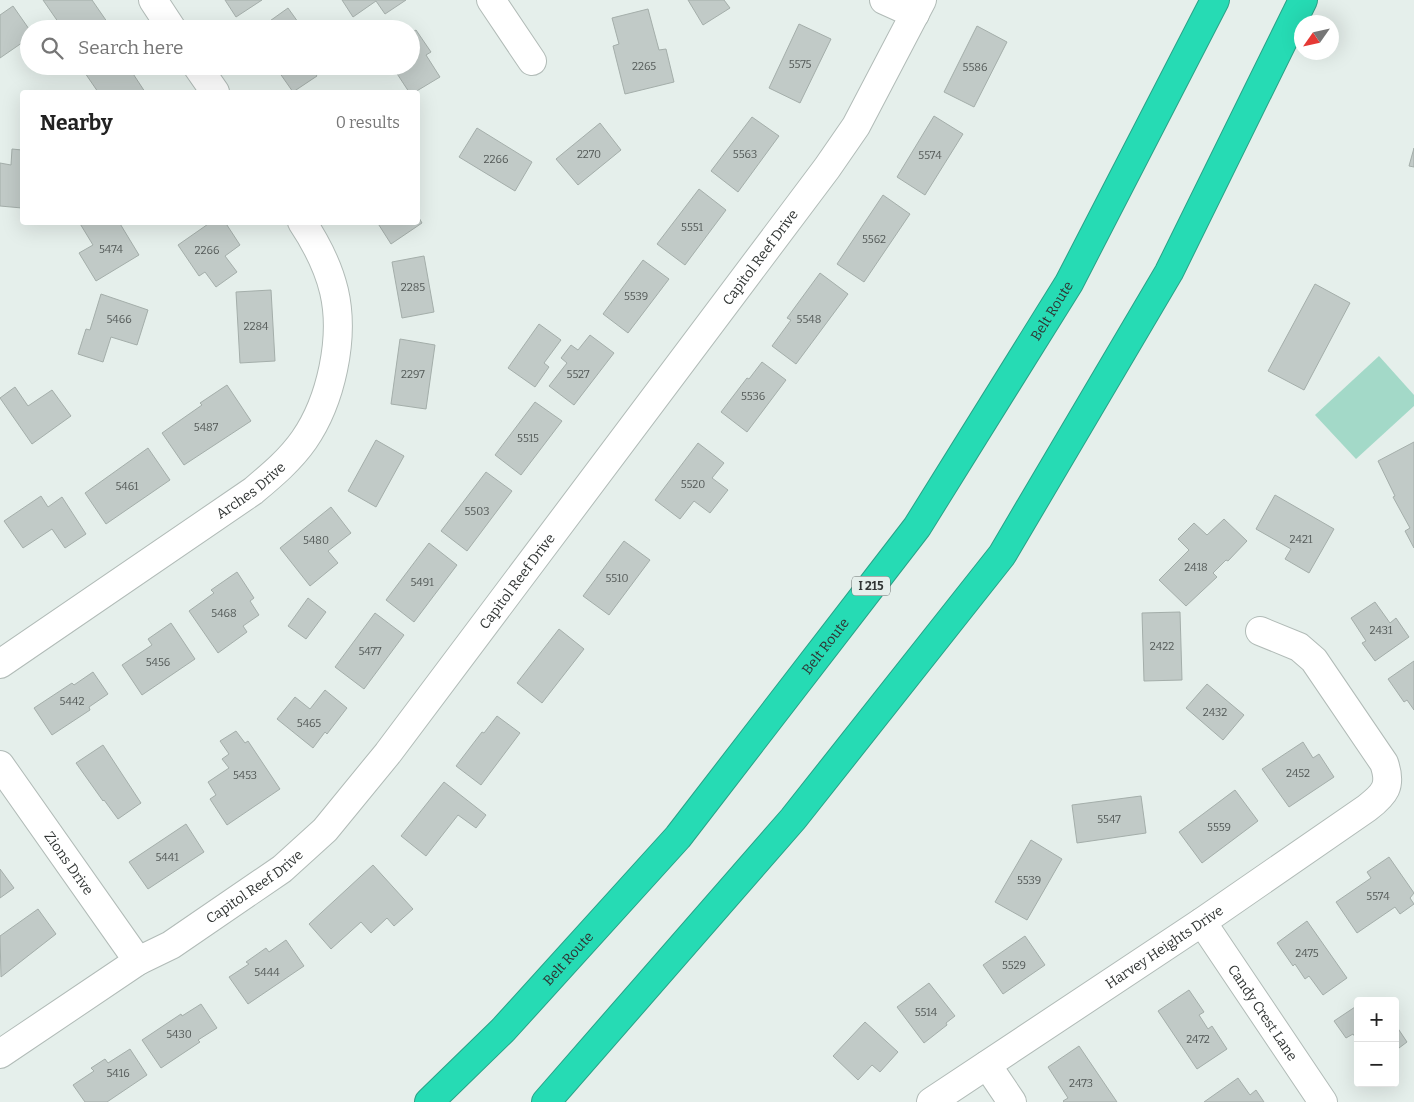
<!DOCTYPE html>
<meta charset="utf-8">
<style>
:root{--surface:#fff;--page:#f2f2f2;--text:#222;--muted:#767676;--line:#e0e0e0}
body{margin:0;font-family:Bitter,serif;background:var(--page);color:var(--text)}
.controls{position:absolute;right:15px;bottom:15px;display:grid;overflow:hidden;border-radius:5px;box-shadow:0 5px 20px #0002}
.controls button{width:45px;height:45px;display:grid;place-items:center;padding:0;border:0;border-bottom:1px solid var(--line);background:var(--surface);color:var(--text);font:25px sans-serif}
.compass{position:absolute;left:1294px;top:15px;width:45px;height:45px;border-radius:50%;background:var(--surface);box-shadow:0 5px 20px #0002;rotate:236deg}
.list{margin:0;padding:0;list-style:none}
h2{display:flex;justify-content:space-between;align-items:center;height:65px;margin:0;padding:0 20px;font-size:21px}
h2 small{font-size:16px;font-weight:400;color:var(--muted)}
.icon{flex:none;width:28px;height:28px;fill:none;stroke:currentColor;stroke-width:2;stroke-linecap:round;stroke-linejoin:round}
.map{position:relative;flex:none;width:1414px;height:1102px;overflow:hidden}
.search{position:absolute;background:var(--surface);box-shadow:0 5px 20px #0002;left:20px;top:20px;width:400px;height:55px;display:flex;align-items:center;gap:12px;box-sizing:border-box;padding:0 18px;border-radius:28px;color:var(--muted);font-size:19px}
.panel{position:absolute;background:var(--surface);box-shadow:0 5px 20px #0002;left:20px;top:90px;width:400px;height:135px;border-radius:5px}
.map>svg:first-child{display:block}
</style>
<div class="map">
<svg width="1414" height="1102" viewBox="0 0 1414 1102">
<rect width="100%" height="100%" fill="#e5efeb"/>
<polygon fill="#a3d9c8" points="1379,356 1414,395 1414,406 1356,459 1315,415"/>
<g fill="#c1cac7" stroke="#a4aeaa">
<polygon points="43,0 92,0 112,29 63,29"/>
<polygon points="225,0 262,0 236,17"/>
<polygon points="342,0 406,0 385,14 376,1 353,17"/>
<polygon points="688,0 724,0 730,8 703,25"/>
<polygon points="13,6 29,29 29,38 0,58 0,15"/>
<polygon points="288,8 303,29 261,29 260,28"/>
<polygon points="648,9 659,50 666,49 674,82 625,94 613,46 619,44 612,18"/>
<polygon points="799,24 831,39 800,103 769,88"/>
<polygon points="977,26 1007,42 974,107 944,92"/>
<polygon points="416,30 431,52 426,55 440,77 415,92 409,92 392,66 411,66 411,33"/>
<polygon points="95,66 128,66 145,92 98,92 85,73"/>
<polygon points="287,66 310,66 317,76 293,92 279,72"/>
<polygon points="934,116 963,134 925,195 897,177"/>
<polygon points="752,117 779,136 738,192 711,171"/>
<polygon points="600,123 621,150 578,185 556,159"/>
<polygon points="477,128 532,162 515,191 459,157"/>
<polygon points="1414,148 1414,167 1409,166"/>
<polygon points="12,149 22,150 22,208 0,206 0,163 11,165"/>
<polygon points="699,189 726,210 685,265 657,244"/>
<polygon points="883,195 910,214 864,282 837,264"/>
<polygon points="418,216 422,223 391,244 377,222 418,222"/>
<polygon points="79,222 119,222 139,255 96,281 79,253 93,245"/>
<polygon points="211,222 225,222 240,245 225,256 237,272 216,287 205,272 199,276 178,245"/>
<polygon points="424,256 434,312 402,318 392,262"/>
<polygon points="643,260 669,279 628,333 603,314"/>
<polygon points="820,273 848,294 796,364 772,346 791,320 787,318"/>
<polygon points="1315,284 1350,303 1304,390 1268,371"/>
<polygon points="271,290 275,361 240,363 236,292"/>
<polygon points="101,294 148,310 137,345 111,337 103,362 78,354 86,329 90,330"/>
<polygon points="539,324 561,340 544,363 549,367 535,387 508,368"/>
<polygon points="590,335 614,353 574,405 549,386 567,363 561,358 571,345 578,350"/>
<polygon points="400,339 435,345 426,409 391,404"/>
<polygon points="762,362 786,380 747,432 721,412 747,378 749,379"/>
<polygon points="227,385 251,421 184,465 162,433 202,405 200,403"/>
<polygon points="15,387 28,406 52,390 71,416 32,444 0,398"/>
<polygon points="535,402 562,421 521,475 495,455"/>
<polygon points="376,440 404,456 376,507 348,491"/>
<polygon points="1414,442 1414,548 1405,531 1410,528 1393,497 1395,496 1378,461"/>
<polygon points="698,443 724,463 712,478 728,490 710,513 694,501 680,519 655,500"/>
<polygon points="148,448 170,480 106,524 85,493"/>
<polygon points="486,472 512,491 467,551 441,531"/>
<polygon points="1275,495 1334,529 1309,573 1285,559 1291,549 1256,529"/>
<polygon points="41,496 48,507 62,497 86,534 65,548 52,529 23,548 4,521"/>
<polygon points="331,507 351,533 328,551 338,563 310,586 280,548"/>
<polygon points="1224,519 1247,541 1228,561 1226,560 1213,573 1217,577 1186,606 1159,580 1189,550 1178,539 1194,523 1207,535"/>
<polygon points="624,541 650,560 609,615 583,596"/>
<polygon points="429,543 457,565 414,622 386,600"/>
<polygon points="237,572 254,598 250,601 259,615 243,626 247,632 218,653 189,611 214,593 211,590"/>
<polygon points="308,598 326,612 306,639 288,626"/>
<polygon points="1375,602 1390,623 1396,618 1409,637 1375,661 1362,643 1366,641 1351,618"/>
<polygon points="1180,612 1182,680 1144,681 1142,613"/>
<polygon points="375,613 404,635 364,689 335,667"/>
<polygon points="171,623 195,659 142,695 122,665 152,645 148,639"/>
<polygon points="559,629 584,649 542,703 517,683"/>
<polygon points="1414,661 1414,710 1407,700 1404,702 1388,679"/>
<polygon points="93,672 108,694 89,707 90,710 52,735 34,708 72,683 74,685"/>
<polygon points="1207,684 1244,715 1223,740 1186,708"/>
<polygon points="325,690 347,708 327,734 325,732 313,748 277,719 295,697 310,709"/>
<polygon points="497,716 520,733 481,785 456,766 482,732 484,733"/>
<polygon points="236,731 245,743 248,741 280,789 227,825 210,799 216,795 208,782 229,768 222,759 229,754 220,741"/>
<polygon points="1303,742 1313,758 1319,754 1334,777 1289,807 1262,769"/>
<polygon points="103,745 141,803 118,819 104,800 103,801 76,763"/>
<polygon points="444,782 486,815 476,828 458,815 426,856 401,836"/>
<polygon points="1235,790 1258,821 1202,863 1179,832"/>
<polygon points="1141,796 1146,833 1077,843 1072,805"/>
<polygon points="186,824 204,852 148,889 129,862"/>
<polygon points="1031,840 1062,859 1027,920 995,902"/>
<polygon points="1389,857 1414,893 1410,898 1414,904 1400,914 1395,907 1357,933 1336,902 1371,878 1367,872"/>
<polygon points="373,865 413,909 394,926 387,918 371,933 361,922 331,949 309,924"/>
<polygon points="0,869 14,888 0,898"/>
<polygon points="38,909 56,934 1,977 0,936"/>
<polygon points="1307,921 1347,978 1323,995 1309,976 1305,979 1295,964 1293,966 1277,943"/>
<polygon points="1025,936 1045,965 1003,994 983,965"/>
<polygon points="286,940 304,966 248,1004 229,977 249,964 246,962 266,948 269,952"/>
<polygon points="929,983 955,1016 946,1023 947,1025 924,1043 897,1007"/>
<polygon points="1189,990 1204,1012 1199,1015 1208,1029 1212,1026 1227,1049 1197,1069 1158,1011"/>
<polygon points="201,1004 217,1028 198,1040 200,1042 161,1068 142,1040 181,1014 182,1016"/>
<polygon points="1355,1007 1358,1011 1358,1041 1353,1034 1346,1038 1334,1021"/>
<polygon points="865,1022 898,1052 880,1072 872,1065 858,1080 833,1056"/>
<polygon points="1395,1024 1407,1042 1395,1051"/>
<polygon points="1079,1046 1117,1102 1064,1102 1063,1101 1068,1098 1048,1067"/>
<polygon points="130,1049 147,1075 107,1102 85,1102 73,1085 94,1071 91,1068 105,1059 108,1063"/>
<polygon points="1238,1078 1250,1095 1256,1090 1264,1102 1204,1102"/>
</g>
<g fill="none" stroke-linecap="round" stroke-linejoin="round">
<g stroke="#b1bbb7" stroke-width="30">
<g id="street">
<polyline points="153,0 172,29"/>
<polyline points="491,0 532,61"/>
<polyline points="884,0 915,14"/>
<polyline points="197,66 215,92"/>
<path id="s1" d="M0 664 253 491C272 475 290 460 304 440 331 401 345 338 334 291 328 266 316 243 302 222"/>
<path id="s2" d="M0 765 138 961"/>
<path id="s3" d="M1202 922 1323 1102"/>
<path id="s4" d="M0 1054 138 961 171 945 282 869 325 830 388 753 827 168 856 126 922 0"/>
<polyline points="987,1065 1012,1102"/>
<path id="s5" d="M931 1102 1202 922 1367 808C1385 794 1392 786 1384 763L1314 660 1299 647 1260 631"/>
</g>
</g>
<g stroke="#2aa187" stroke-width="30">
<g id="highway">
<path id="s6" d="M429 1102 503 1030 678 837 917 527 1069 283 1215 0"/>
<polyline points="546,1102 793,819 1002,555 1169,272 1303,0"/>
</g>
</g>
<use href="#street" stroke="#fff" stroke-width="28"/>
<use href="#highway" stroke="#26dbb4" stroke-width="28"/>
</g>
<g text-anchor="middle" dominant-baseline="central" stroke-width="5" stroke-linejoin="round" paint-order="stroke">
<g font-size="11" fill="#545a58">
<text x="800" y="64">5575</text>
<text x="644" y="66">2265</text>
<text x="975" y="67">5586</text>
<text x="589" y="154">2270</text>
<text x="745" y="154">5563</text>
<text x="930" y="155">5574</text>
<text x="496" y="159">2266</text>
<text x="692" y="227">5551</text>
<text x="874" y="239">5562</text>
<text x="111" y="249">5474</text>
<text x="207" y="250">2266</text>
<text x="413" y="287">2285</text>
<text x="636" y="296">5539</text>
<text x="119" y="319">5466</text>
<text x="809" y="319">5548</text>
<text x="256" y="326">2284</text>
<text x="413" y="374">2297</text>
<text x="578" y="374">5527</text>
<text x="753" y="396">5536</text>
<text x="206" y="427">5487</text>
<text x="528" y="438">5515</text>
<text x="693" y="484">5520</text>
<text x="127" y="486">5461</text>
<text x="477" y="511">5503</text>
<text x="1301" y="539">2421</text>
<text x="316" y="540">5480</text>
<text x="1196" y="567">2418</text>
<text x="617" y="578">5510</text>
<text x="422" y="582">5491</text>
<text x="224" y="613">5468</text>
<text x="1381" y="630">2431</text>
<text x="1162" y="646">2422</text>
<text x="370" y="651">5477</text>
<text x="158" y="662">5456</text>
<text x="72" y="701">5442</text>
<text x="1215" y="712">2432</text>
<text x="309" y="723">5465</text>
<text x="1298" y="773">2452</text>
<text x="245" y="775">5453</text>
<text x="1109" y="819">5547</text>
<text x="1219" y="827">5559</text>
<text x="167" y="857">5441</text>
<text x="1029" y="880">5539</text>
<text x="1378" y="896">5574</text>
<text x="1307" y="953">2475</text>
<text x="1014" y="965">5529</text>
<text x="267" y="972">5444</text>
<text x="926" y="1012">5514</text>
<text x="179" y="1034">5430</text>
<text x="1198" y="1039">2472</text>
<text x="118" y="1073">5416</text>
<text x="1081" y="1083">2473</text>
</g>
<rect fill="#e5efeb" stroke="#666c6a" stroke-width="1" x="852" y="576.5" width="38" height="19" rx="4"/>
<g font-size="12" font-weight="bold" fill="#303433">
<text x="871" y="586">I 215</text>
</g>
<g font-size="14" fill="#303433" stroke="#e5efeb">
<text stroke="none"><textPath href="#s4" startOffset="1115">Capitol Reef Drive</textPath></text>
<text stroke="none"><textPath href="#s6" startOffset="1010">Belt Route</textPath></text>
<text stroke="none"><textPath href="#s1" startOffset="305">Arches Drive</textPath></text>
<text stroke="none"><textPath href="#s4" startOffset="710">Capitol Reef Drive</textPath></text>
<text stroke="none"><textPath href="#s6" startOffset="605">Belt Route</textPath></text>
<text stroke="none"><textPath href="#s2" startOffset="120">Zions Drive</textPath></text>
<text stroke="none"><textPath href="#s4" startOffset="305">Capitol Reef Drive</textPath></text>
<text stroke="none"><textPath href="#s5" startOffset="280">Harvey Heights Drive</textPath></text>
<text stroke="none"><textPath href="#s6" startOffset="200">Belt Route</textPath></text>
<text stroke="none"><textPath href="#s3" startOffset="109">Candy Crest Lane</textPath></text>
</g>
</g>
</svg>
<div class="controls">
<button>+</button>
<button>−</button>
</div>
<svg class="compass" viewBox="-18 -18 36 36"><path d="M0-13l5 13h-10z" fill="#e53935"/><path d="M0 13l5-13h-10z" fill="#767676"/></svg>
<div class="search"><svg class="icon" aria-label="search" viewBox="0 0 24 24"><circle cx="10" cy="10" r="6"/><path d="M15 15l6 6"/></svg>Search here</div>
<section class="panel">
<h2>Nearby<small>0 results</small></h2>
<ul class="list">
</ul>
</section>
</div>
